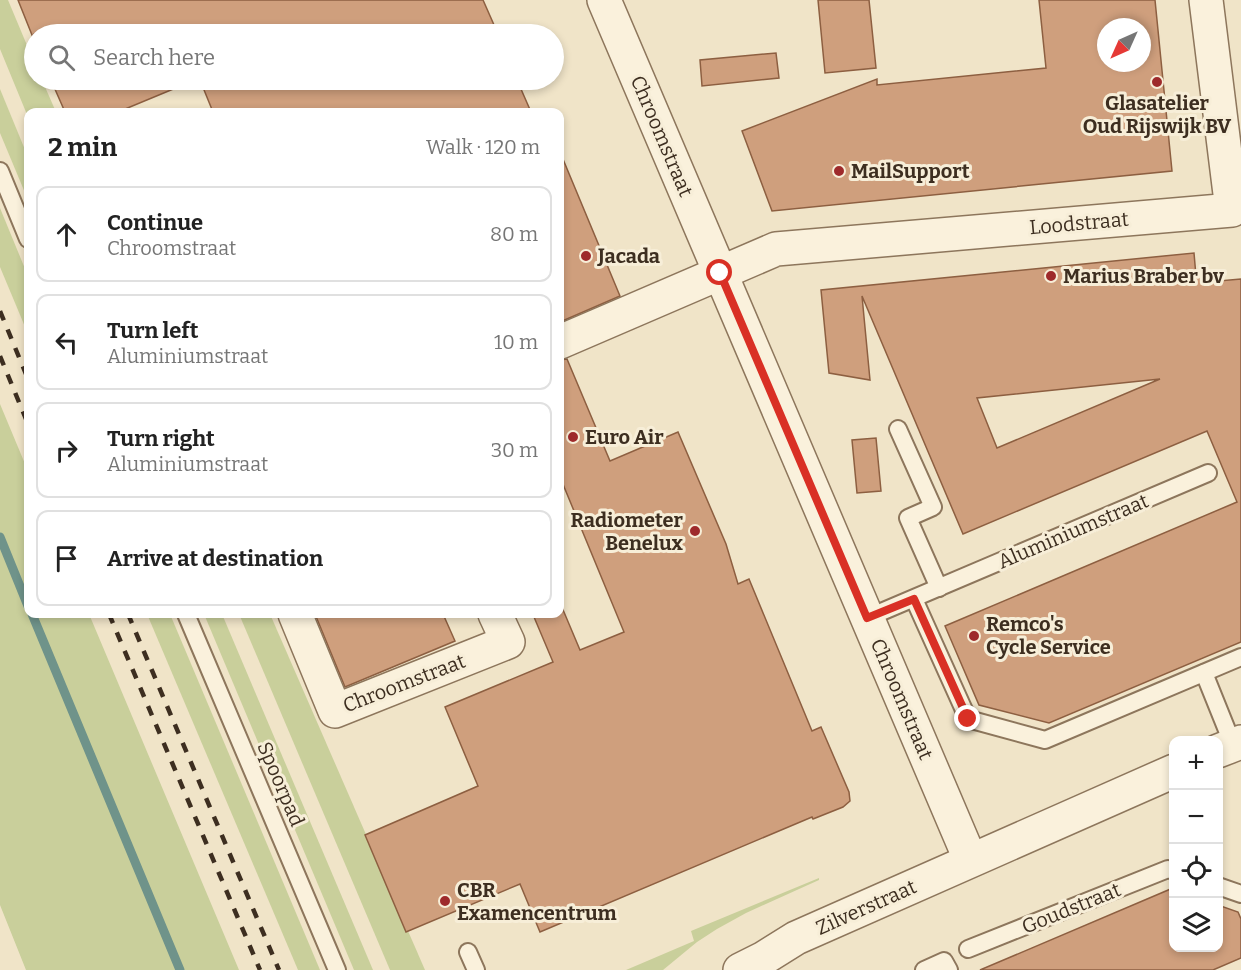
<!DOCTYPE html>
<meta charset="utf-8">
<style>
:root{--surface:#fff;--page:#f2f2f2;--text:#222;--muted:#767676;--line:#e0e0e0}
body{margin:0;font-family:Bitter,serif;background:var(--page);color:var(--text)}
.controls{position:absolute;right:18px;bottom:18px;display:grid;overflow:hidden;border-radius:12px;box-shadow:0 3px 9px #0003}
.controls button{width:54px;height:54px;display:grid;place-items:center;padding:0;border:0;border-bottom:2px solid var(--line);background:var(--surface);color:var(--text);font:30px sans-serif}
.compass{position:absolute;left:1097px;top:18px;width:54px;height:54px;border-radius:50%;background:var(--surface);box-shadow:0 3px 9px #0003;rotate:225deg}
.stop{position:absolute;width:18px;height:18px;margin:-14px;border:4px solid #d93025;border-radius:50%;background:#fff}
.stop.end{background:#d93025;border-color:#fff;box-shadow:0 2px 6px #0008}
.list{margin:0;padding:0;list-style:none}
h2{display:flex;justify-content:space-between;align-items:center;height:78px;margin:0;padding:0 24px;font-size:26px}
h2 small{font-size:20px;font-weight:400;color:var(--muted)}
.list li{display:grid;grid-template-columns:39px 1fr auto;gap:18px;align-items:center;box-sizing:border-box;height:96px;margin:0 12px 12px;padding:0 12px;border:2px solid var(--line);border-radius:12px}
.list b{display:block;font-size:22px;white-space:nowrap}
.list p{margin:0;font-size:20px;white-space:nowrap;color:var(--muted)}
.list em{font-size:20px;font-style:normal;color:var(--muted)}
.icon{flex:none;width:33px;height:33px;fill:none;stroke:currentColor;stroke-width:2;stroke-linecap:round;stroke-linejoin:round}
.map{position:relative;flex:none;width:1241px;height:970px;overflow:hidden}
.search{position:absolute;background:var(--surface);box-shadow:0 3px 9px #0003;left:24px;top:24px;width:540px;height:66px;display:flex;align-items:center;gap:15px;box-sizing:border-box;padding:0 21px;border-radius:33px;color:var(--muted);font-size:22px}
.panel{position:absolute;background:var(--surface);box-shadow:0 3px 9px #0003;left:24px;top:108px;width:540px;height:510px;border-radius:12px}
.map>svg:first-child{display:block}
</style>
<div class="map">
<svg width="1241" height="970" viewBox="0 0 1241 970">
<rect width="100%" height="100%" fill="#f0e4c8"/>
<g fill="#c9cf9b">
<polygon points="0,0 8,0 34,62 34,80 42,80 56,112 28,112 28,117 0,49"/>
<polygon points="0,89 28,157 28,200 0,133"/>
<polygon points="0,208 28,276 28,334 0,267"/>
<polygon points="0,404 28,471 28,614 89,614 239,970 26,970 0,905"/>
<polygon points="147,614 170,614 320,970 298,970"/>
<polygon points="204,614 222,614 373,970 354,970"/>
<polygon points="239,614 270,614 425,970 390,970"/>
<polygon points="819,878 819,880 746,913 717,929 697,942 663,970 626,970 694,941 691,931"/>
</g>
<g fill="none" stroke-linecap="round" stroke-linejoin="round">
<g stroke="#6f938a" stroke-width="9">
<polyline points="0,537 28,606"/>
<polyline points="32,614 180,970"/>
</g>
</g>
<g fill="#cf9f7d" stroke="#8d5f41" stroke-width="1.5" fill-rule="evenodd">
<polygon points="18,0 483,0 498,34 34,34 34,40"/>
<polygon points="818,0 869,0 876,68 825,73"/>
<path d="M1039 0H1155L1172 171 772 211 742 131 877 79V85L1046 68ZM1106 27H1142V63H1106Z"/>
<polygon points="776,53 779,78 702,86 700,60"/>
<polygon points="51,80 195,80 118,112 65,112"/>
<polygon points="200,80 517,80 531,112 213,112"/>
<polygon points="560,152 620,296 560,322"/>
<path d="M1194 253 1196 276 1219 274V281L1241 279V642L1049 723 979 705 945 626 1237 502 1207 431 963 534 862 296 870 380 829 373 821 290ZM1160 379 997 448 977 398Z"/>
<polygon points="567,359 610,461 678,432 726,544 738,584 749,579 812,731 821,727 849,792 850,801 843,807 813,819 812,817 540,932 520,884 406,932 365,835 478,786 445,707 553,662 534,617 543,614 560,614 560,606 561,605 580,650 624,632 560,477 560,360"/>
<polygon points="876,438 881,491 857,493 852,440"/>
<polygon points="315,614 443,614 455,641 345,687"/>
<polygon points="1173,888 1173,948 1218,948 1218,905 1238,912 1241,919 1241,958 1213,970 980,970"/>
</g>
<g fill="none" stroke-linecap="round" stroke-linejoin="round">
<g stroke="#8d765c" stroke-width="20">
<g id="service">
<polyline points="0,171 28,239"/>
<polyline points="898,429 933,507 908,518 939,588"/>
<polyline points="914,599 968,719 1045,740 1241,657"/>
<polyline points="186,614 337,970"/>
<polyline points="867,618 1208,473"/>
<polyline points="1204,673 1233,745"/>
<polyline points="1218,886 1241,894"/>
<polyline points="968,949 1168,869 1174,871"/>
<polyline points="468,952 476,970"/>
<polyline points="924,970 944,961 949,970"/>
</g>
</g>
<g stroke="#8d765c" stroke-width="36">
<g id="minor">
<polyline points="604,0 970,859"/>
<polyline points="560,342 776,249 1232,210 1206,0"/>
<polyline points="295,614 335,711 508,642 495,614"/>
</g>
</g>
<g stroke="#8d765c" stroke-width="36">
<g id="tertiary">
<polyline points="1218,751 1241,742"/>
<polyline points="740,970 764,958 796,938 1174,771"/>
</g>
</g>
<use href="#service" stroke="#faf1dc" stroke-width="16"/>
<use href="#minor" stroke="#faf1dc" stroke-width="33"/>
<use href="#tertiary" stroke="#faf1dc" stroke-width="33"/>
<g stroke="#3d2e20" stroke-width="4.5" stroke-dasharray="10 10" stroke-linecap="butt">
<polyline points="0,311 28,379"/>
<polyline points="0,356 28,424"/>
<polyline points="109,614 260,970"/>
<polyline points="128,614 279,970"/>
</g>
</g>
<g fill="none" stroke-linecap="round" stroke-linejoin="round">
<polyline stroke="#d93025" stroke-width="8" points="720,273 867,618 914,599 968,719"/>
</g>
<g fill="#9e2a2b" stroke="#f7eed8" stroke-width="2">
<circle cx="1157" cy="82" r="6"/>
<circle cx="839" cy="171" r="6"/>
<circle cx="586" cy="256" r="6"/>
<circle cx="1051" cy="276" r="6"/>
<circle cx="573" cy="437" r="6"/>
<circle cx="695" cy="531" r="6"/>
<circle cx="974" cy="636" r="6"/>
<circle cx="445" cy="901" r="6"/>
</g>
<g text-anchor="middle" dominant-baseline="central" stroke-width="6" stroke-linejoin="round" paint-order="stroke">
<g font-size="20" font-weight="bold" fill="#3d2e20" stroke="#f7eed8" text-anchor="start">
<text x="1157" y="103" text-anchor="middle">Glasatelier<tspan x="1157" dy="23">Oud Rijswijk BV</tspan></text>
<text x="851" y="171">MailSupport</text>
<text x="598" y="256">Jacada</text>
<text x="1063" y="276">Marius Braber bv</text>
<text x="585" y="437">Euro Air</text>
<text x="683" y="520" text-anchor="end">Radiometer<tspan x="683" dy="23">Benelux</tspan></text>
<text x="986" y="624">Remco's<tspan x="986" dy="23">Cycle Service</tspan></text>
<text x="457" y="890">CBR<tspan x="457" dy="23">Examencentrum</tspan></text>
</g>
<g font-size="20" fill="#3d2e20" stroke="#f7eed8">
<text transform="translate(662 136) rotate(67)">Chroomstraat</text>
<text transform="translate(1079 223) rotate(-5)">Loodstraat</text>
<text transform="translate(1073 531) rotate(-23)">Aluminiumstraat</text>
<text transform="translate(404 683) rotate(-21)">Chroomstraat</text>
<text transform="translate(902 699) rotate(67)">Chroomstraat</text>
<text transform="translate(281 784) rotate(67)">Spoorpad</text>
<text transform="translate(866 907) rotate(-24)">Zilverstraat</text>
<text transform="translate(1071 908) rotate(-22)">Goudstraat</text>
</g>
</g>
</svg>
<div class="controls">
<button>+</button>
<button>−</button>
<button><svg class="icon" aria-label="locate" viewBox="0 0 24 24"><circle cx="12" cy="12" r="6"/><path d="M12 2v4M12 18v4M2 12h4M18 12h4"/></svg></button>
<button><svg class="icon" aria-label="layers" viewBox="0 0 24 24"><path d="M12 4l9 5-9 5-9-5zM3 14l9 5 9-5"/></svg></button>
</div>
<svg class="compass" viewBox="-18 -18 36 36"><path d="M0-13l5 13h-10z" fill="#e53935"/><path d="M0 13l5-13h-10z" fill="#767676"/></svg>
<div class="stop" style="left:720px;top:273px"></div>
<div class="stop end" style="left:968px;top:719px"></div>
<div class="search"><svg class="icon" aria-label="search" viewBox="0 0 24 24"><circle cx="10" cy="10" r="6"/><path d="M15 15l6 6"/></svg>Search here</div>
<section class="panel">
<h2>2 min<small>Walk · 120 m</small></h2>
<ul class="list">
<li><svg class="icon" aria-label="ahead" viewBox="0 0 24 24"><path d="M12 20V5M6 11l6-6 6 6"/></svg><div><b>Continue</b><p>Chroomstraat</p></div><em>80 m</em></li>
<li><svg class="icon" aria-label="left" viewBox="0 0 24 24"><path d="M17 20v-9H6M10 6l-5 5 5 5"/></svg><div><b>Turn left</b><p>Aluminiumstraat</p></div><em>10 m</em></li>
<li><svg class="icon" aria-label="right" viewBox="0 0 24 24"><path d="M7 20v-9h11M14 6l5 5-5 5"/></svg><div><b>Turn right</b><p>Aluminiumstraat</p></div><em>30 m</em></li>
<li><svg class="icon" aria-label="arrive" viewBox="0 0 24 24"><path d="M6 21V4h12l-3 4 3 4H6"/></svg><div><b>Arrive at destination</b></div></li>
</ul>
</section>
</div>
